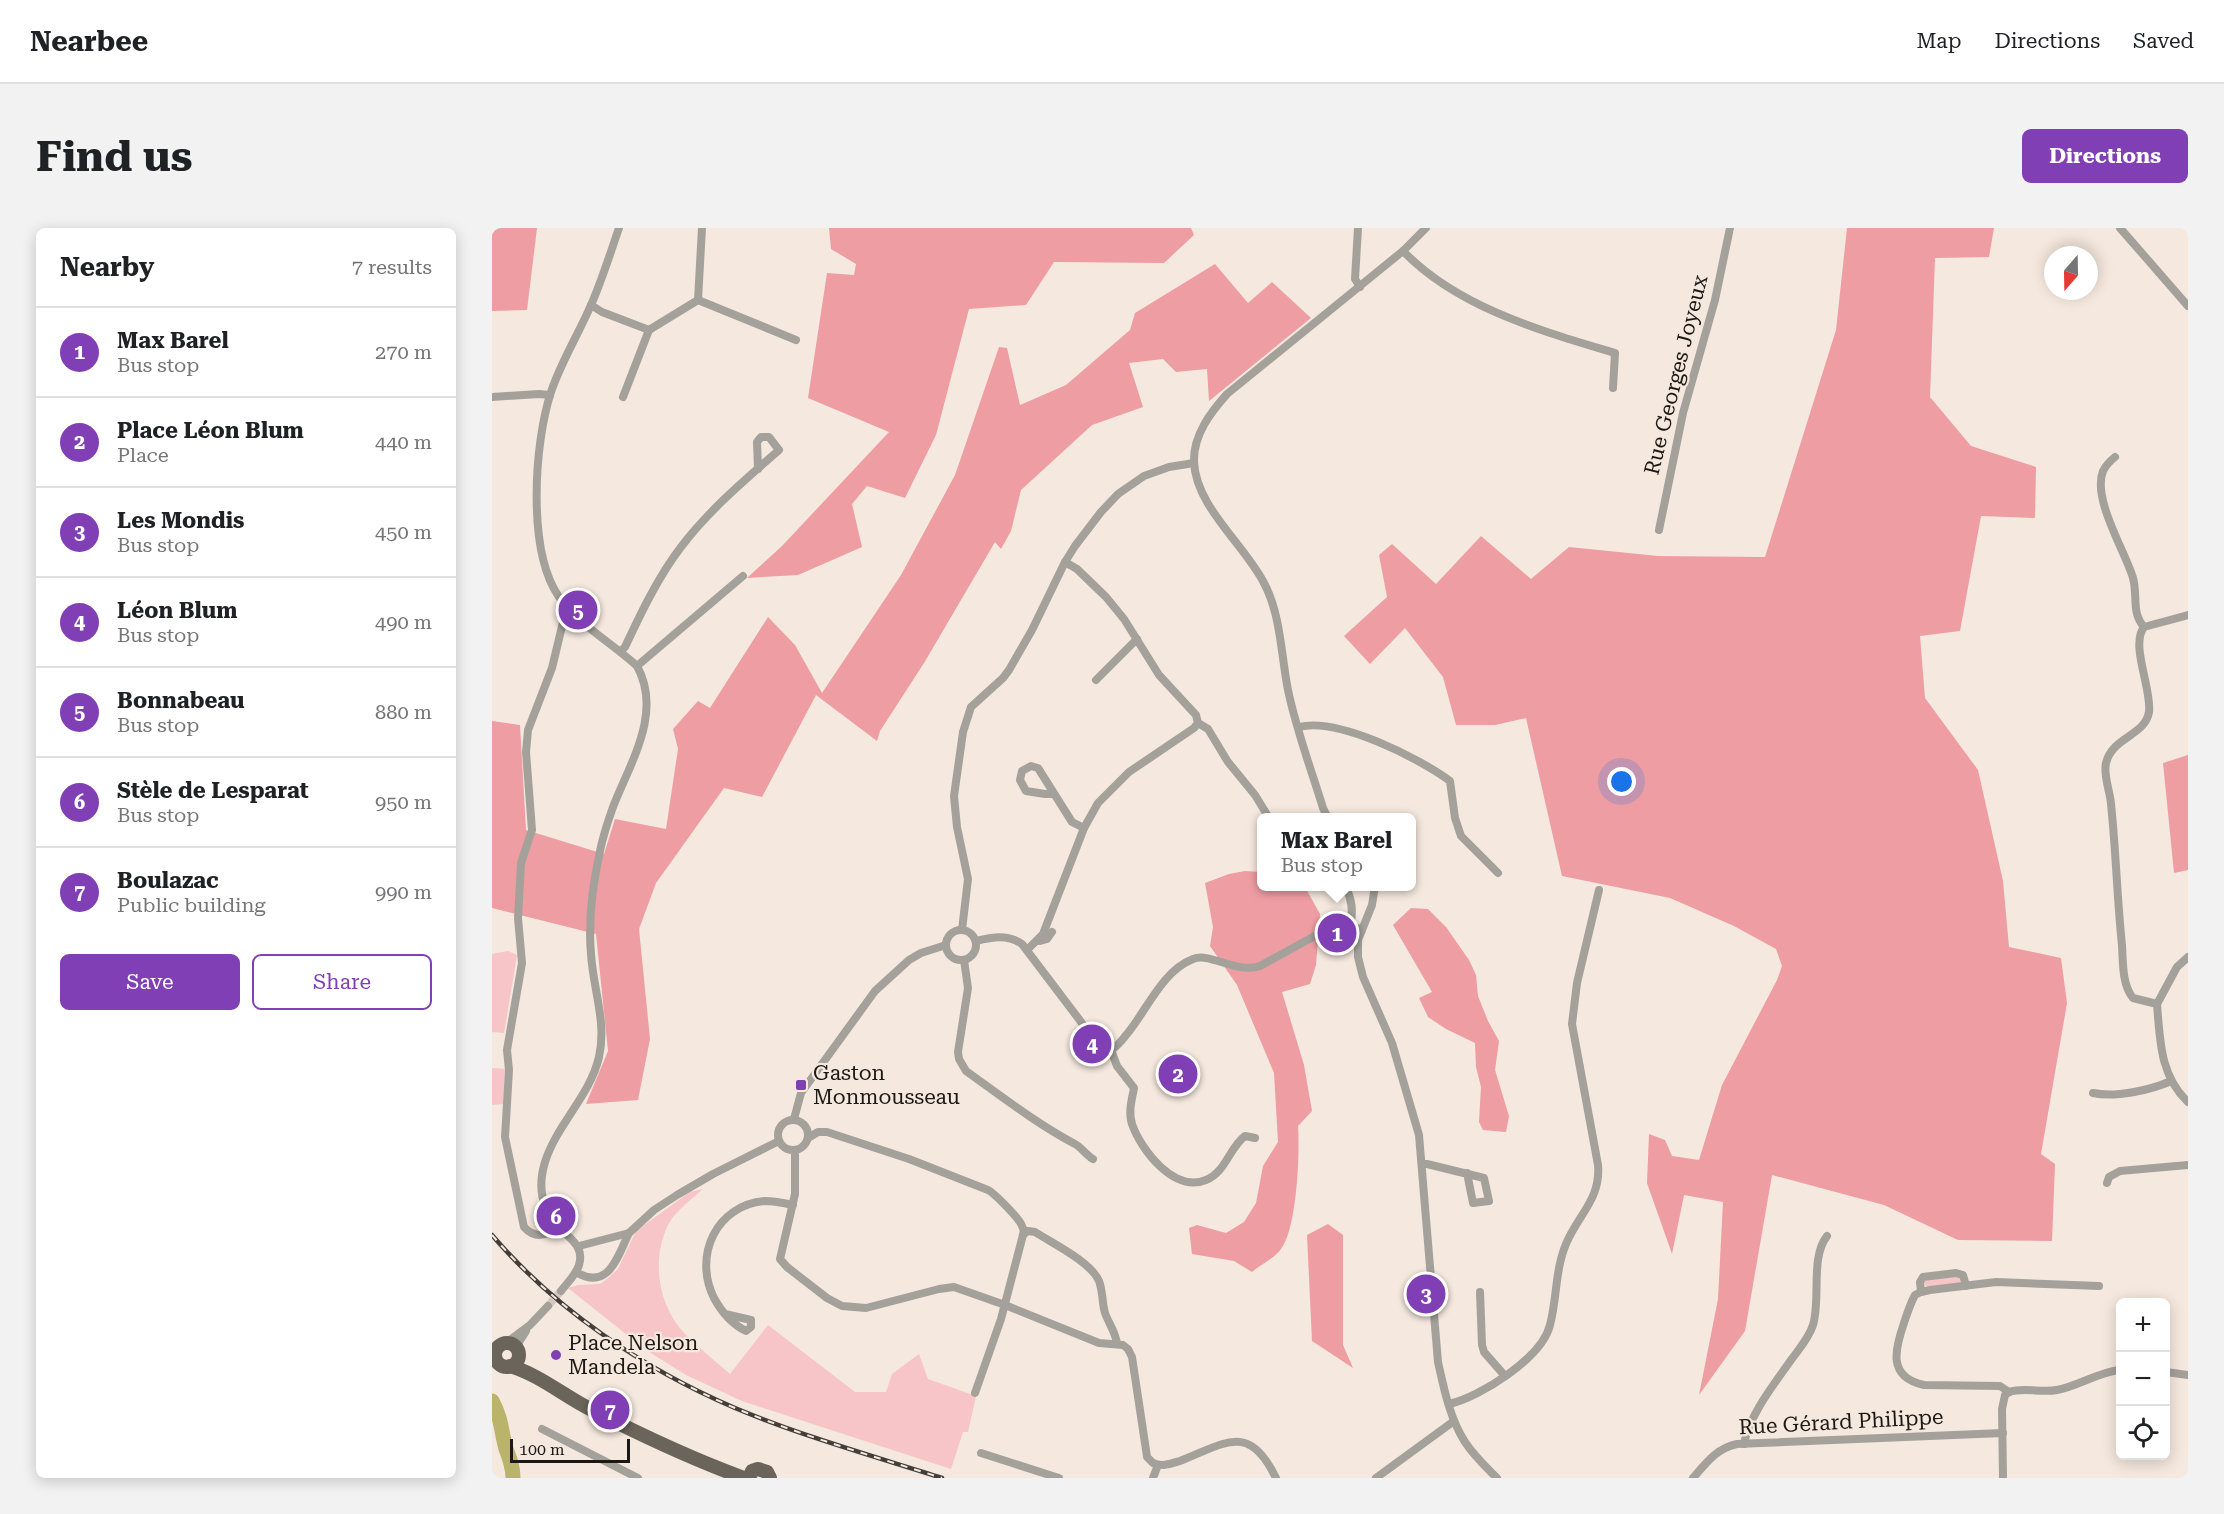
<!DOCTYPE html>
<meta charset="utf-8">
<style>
:root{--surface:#fff;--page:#f2f2f2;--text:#202124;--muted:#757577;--line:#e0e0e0;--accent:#803fb4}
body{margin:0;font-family:"Roboto Serif",serif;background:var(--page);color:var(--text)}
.controls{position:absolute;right:18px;bottom:18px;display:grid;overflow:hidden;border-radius:9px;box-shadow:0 3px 15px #0003}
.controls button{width:54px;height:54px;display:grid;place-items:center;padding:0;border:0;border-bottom:2px solid var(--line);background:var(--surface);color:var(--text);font:30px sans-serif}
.compass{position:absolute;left:1552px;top:18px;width:54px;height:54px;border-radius:50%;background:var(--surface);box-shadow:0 3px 15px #0003;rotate:200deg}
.scale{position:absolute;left:18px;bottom:15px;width:120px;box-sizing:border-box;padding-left:6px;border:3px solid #1c1814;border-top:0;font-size:16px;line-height:21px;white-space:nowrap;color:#1c1814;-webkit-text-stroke:4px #f5e8de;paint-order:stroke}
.you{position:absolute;left:1130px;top:554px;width:21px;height:21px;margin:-15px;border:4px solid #fff;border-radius:50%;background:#1a73e8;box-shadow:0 0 0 9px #1a73e833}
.badge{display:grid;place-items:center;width:39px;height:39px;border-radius:50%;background:var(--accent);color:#fff;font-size:20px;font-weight:700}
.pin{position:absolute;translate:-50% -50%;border:3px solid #fff;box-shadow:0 2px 6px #0006}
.popup{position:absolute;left:765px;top:585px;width:159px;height:78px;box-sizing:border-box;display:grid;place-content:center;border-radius:9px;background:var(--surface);filter:drop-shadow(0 2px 4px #0005);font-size:20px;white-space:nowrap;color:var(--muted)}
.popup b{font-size:22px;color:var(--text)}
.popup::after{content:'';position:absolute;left:50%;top:100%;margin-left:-12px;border:12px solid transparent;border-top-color:var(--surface)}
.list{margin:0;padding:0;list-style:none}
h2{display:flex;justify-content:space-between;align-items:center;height:78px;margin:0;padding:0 24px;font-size:26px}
h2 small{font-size:20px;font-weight:400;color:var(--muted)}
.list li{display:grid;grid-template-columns:39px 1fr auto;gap:18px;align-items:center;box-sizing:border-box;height:90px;padding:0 24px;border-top:2px solid var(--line)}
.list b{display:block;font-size:22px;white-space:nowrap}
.list p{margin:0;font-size:20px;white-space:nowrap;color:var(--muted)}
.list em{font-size:20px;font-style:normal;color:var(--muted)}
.actions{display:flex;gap:12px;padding:18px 24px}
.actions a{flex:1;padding:14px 0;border:2px solid var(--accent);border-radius:9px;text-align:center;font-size:21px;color:var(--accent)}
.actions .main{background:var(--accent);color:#fff}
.icon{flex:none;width:33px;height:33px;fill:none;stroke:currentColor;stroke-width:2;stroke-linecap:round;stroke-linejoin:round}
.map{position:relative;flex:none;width:1696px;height:1250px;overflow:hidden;border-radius:9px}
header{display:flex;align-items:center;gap:36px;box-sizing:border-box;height:84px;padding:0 30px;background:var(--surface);border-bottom:2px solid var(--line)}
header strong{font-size:28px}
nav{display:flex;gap:33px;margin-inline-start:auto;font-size:21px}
.intro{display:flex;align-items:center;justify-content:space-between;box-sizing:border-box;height:144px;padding:0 36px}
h1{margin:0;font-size:42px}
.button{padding:15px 27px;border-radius:9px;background:var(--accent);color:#fff;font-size:21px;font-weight:700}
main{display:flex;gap:36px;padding:0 36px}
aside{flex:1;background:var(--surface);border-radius:9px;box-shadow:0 3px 15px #0003}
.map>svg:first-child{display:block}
</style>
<header>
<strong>Nearbee</strong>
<nav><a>Map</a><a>Directions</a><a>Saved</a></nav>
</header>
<div class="intro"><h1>Find us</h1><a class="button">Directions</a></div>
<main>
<aside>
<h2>Nearby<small>7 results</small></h2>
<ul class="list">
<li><span class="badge">1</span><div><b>Max Barel</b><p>Bus stop</p></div><em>270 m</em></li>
<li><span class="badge">2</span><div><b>Place Léon Blum</b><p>Place</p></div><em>440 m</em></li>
<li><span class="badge">3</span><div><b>Les Mondis</b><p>Bus stop</p></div><em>450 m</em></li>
<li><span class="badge">4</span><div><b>Léon Blum</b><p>Bus stop</p></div><em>490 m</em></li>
<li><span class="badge">5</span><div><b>Bonnabeau</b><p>Bus stop</p></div><em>880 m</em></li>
<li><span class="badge">6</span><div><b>Stèle de Lesparat</b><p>Bus stop</p></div><em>950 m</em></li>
<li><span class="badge">7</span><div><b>Boulazac</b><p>Public building</p></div><em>990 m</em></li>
</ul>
<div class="actions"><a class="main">Save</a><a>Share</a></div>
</aside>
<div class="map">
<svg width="1696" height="1250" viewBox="0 0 1696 1250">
<rect width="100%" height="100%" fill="#f5e8de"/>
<g fill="#f7c4c7">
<polygon points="16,723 25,727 12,805 0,804 0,726"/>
<polygon points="0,840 13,841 11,876 0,877"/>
<path d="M211 961C199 972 184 982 176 997 159 1032 166 1078 193 1106 207 1120 223 1133 238 1146L276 1097 363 1164H394L400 1146 427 1126 436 1151 484 1168 476 1204H471L459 1241 250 1173 194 1147 154 1122 76 1060 86 1057 108 1056 115 1051 126 1041 144 1003 198 964Z"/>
<polygon points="1466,1048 1469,1051 1468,1055 1439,1058 1434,1058 1432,1055 1434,1052"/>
</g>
<g fill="#ee9da3">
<polygon points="0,0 45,0 35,82 0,83"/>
<polygon points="337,0 699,0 702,7 672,35 562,34 534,77 477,81 444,207 413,270 375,258 360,276 370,319 306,347 255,350 290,318 397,204 316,170 335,45 362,47 364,36 339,21"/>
<polygon points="1355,0 1502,0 1497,29 1443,30 1438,169 1479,218 1544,239 1543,290 1489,288 1468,403 1428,408 1433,470 1486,542 1511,653 1517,719 1569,730 1575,775 1549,926 1563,936 1560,1013 1466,1012 1392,977 1280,947 1253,1103 1207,1167 1226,1071 1231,974 1192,967 1180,1026 1155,955 1157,906 1173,912 1180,928 1207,932 1230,857 1285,752 1290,738 1284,721 1242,698 1178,670 1070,648 1034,490 1003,497 964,497 951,449 913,400 878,436 852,408 895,369 887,327 900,316 944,356 989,308 1039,351 1077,319 1166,328 1273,329 1344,102"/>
<polygon points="723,36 756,75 780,54 819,90 717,173 715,141 684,144 671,131 637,135 651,179 600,197 529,262 519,303 509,321 503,314 432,435 388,503 385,513 324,467 270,569 232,560 164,655 147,701 158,811 146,872 94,876 116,823 104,706 0,680 0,493 28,497 34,602 112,626 123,591 174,601 186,521 181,501 206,473 218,480 276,389 303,417 330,465 409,347 463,247 507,119 515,120 528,177 574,157 638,102 643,85"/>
<polygon points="1696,527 1696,642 1682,645 1671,535"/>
<path d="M753 643 770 644V658L813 659 828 686 824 737 818 756 790 764 812 837 820 883 806 898C808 925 805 1000 789 1021 783 1030 768 1037 760 1044L742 1033 700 1026 697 1000 705 997 734 1005 752 994 764 975 771 938 786 914 782 845 745 757 718 718 721 699 713 655 737 646Z"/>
<polygon points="919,680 936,681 954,699 977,732 984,747 986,768 996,793 1007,813 1003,842 1017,888 1014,904 991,902 987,894 989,859 984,839 983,815 954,801 936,789 927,770 940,764 901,697"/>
<polygon points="836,996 851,1007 851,1117 861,1140 820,1113 815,1007"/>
</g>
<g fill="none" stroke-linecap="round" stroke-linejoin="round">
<path stroke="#b9b469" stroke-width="15" d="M0 1173C10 1191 9 1203 14 1221 18 1231 21 1239 21 1250"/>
<polyline stroke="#d4c9c0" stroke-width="8" stroke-dasharray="8 4" stroke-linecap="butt" points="56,1078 69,1063"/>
<g stroke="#a4a19b" stroke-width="8">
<polyline points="866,0 863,51 868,59"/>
<polyline points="1628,0 1696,78"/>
<path d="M911 23C966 80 1050 103 1123 125L1121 160"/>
<polyline points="206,72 304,112"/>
<polyline points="99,77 110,84 157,102 206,72 210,0"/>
<polyline points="0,169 47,166 58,167"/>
<polyline points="131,169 157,102"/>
<path d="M1623 229C1618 233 1614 237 1611 243 1600 271 1633 323 1641 350 1646 368 1639 384 1652 399"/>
<polyline points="1167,302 1191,185 1223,72 1238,0"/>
<polyline points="573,334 585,341 614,369 632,391 667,447 704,487 706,495"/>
<path d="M1652 399C1638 417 1660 461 1657 484 1653 508 1620 509 1614 535 1611 547 1618 563 1619 576 1624 623 1625 670 1630 717 1631 734 1630 757 1641 770L1665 776C1668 812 1668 848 1696 874"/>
<polyline points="1652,399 1696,387"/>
<path d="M129 423 133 419C149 385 166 349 189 319 217 282 253 252 287 222L277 209H269L265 214 266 241"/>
<polyline points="145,438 251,348"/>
<polyline points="604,452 645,411"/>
<polyline points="706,495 716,501 736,534 763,567 777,590"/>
<path d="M807 499C846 489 927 530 958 553L963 590 969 608 1006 645"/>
<polyline points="561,566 553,566 534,563 528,552 530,543 539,538 546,540 580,594 592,600"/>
<path d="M836 590 831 580C819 541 804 501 796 462 789 427 789 387 772 355 752 316 704 279 702 234 701 207 719 184 735 166L911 23 934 0"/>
<path d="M853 658C860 671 862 683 858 697"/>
<path d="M883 658 880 677 866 712V729L871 749 900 815 927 907 946 1134C952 1161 958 1191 973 1214 982 1228 994 1239 1005 1250"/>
<polyline points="470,702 476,651 465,599 462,568 471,504 479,479 511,450 517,442 540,402 573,334 583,318 609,284 626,266 652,248 677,239 702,235"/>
<circle cx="469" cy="717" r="15"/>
<path d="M484 713C500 709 516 706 530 716L602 811 609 818 619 822C626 818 630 812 635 806 655 782 670 743 701 731 718 724 744 746 768 738L841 698 858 697 870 702"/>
<polyline points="548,713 555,711 560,704"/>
<polyline points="535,722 551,706 592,600 606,575 637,544 702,500 706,495"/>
<path d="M472 732 476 760 466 824 467 831 474 843C509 868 545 896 583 916 589 919 594 927 601 931"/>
<polyline points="1665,776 1685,739 1696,729"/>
<path d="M619 822 625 838 642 860C640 871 636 884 640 896 649 922 682 965 714 952 734 944 737 920 753 908L763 910"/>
<path d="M1601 865C1623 870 1659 862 1679 853"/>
<polyline points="302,891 309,865 383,763 417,732 429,725 454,717"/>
<circle cx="301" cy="907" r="15"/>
<path d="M316 910 326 904H335L417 931 496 962C502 965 528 991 530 998 532 1002 532 1003 531 1007L509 1091 483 1165"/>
<path d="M303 922V966L288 1031 295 1039 335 1070 350 1078 374 1080 447 1061 462 1059 513 1077 607 1115 631 1117 636 1121 640 1129 654 1222 655 1229 661 1235C670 1239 678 1236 688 1233 734 1215 757 1194 784 1250"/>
<polyline points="930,936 935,936 992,950 997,973 981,975 975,945"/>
<polyline points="1615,955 1617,949 1628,943 1696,937"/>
<path d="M67 999C54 1008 43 1011 32 999L13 909 17 842 15 822 30 735 26 690 29 635 40 602 34 524 36 502 60 440 72 390 78 383"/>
<path d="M531 1007 536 1003 543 1004C560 1015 599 1034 607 1053 611 1063 610 1075 613 1085 617 1096 624 1105 625 1116"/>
<polyline points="87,1018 137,1005 162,982 185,967 221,946 287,913"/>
<path d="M84 1044C117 1064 126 1027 137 1005"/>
<path d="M69 1063C75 1055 84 1047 87 1037 93 1017 76 1010 65 997 49 979 46 957 53 934 65 896 98 868 107 829 115 794 101 761 99 726 96 693 101 655 108 623 111 608 116 593 121 579 138 535 171 485 145 438 121 416 85 395 67 369 35 323 42 216 59 164 69 134 86 107 99 77 110 52 118 26 127 0"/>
<polyline points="988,1064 990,1117 992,1124 1013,1148"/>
<polyline points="1429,1064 1428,1054 1431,1049 1464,1045 1471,1047 1474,1058"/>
<path d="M233 1086 259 1092V1099L254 1103C240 1096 229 1083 222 1070 201 1028 224 977 273 973 282 973 292 975 301 977"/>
<polyline points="14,1115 38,1097 56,1078"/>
<polyline points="26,1123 27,1114 34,1103"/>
<polyline points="1674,1144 1696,1147"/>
<path d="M1517 1164 1508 1158 1432 1157C1395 1149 1403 1121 1412 1095 1415 1086 1418 1076 1423 1067L1429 1064 1438 1062 1504 1054 1607 1058"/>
<path d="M1517 1164C1532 1159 1549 1165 1565 1162 1587 1158 1606 1144 1628 1142"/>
<path d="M957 1176C988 1169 1050 1130 1058 1097 1065 1071 1063 1042 1074 1016 1086 987 1109 971 1106 937L1080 796 1085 755 1107 662"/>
<polyline points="50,1201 146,1250"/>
<path d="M1252 1216C1257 1187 1283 1155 1299 1132 1307 1121 1317 1110 1321 1097 1329 1070 1318 1030 1335 1008"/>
<polyline points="489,1225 567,1250"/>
<polyline points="661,1250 666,1237"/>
<polyline points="884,1250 962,1193"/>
<path d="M1201 1250C1214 1235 1225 1220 1245 1216L1511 1205"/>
<polyline points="1511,1250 1510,1181 1513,1167 1517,1164"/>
</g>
<g stroke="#6a645a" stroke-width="14">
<circle cx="15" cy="1127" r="12"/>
<path d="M18 1138C48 1147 72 1168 100 1182 149 1207 200 1231 252 1250"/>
<polyline points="257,1250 260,1243 266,1241 275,1244 278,1250"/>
</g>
<g stroke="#433e39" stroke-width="4.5">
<path id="rail" d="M0 1007C64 1082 152 1141 243 1180 310 1208 381 1228 450 1250"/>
</g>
<use href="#rail" stroke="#f5e8de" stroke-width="2" stroke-dasharray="7" stroke-linecap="butt"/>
</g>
<g fill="#803fb4" stroke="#f5e8de" stroke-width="2">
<rect x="303" y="851" width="12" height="12" rx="3"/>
<circle cx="64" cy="1127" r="6"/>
</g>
<g text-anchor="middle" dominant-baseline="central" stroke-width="4.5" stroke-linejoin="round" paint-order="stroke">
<g font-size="21" fill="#1c1814" stroke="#f5e8de">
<text transform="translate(1184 147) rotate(-76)">Rue Georges Joyeux</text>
<text transform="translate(1349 1194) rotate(-3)">Rue Gérard Philippe</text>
</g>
<g font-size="21" fill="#1c1814" stroke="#f5e8de" text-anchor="start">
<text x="321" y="845">Gaston<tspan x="321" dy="24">Monmousseau</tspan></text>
<text x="76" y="1115">Place Nelson<tspan x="76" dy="24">Mandela</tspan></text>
</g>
</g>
</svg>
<div class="controls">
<button>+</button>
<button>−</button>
<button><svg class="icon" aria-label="locate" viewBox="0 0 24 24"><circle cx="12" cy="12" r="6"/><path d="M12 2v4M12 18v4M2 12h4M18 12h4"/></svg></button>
</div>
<svg class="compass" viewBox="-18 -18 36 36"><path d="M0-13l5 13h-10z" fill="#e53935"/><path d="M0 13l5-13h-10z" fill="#757577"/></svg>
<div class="scale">100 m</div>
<div class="you"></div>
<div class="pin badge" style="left:845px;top:705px">1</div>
<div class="popup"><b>Max Barel</b>Bus stop</div>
<div class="pin badge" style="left:686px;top:846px">2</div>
<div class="pin badge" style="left:934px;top:1066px">3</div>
<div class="pin badge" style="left:600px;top:816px">4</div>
<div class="pin badge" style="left:86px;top:382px">5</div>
<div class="pin badge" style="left:64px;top:988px">6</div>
<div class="pin badge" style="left:118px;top:1182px">7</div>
</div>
</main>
